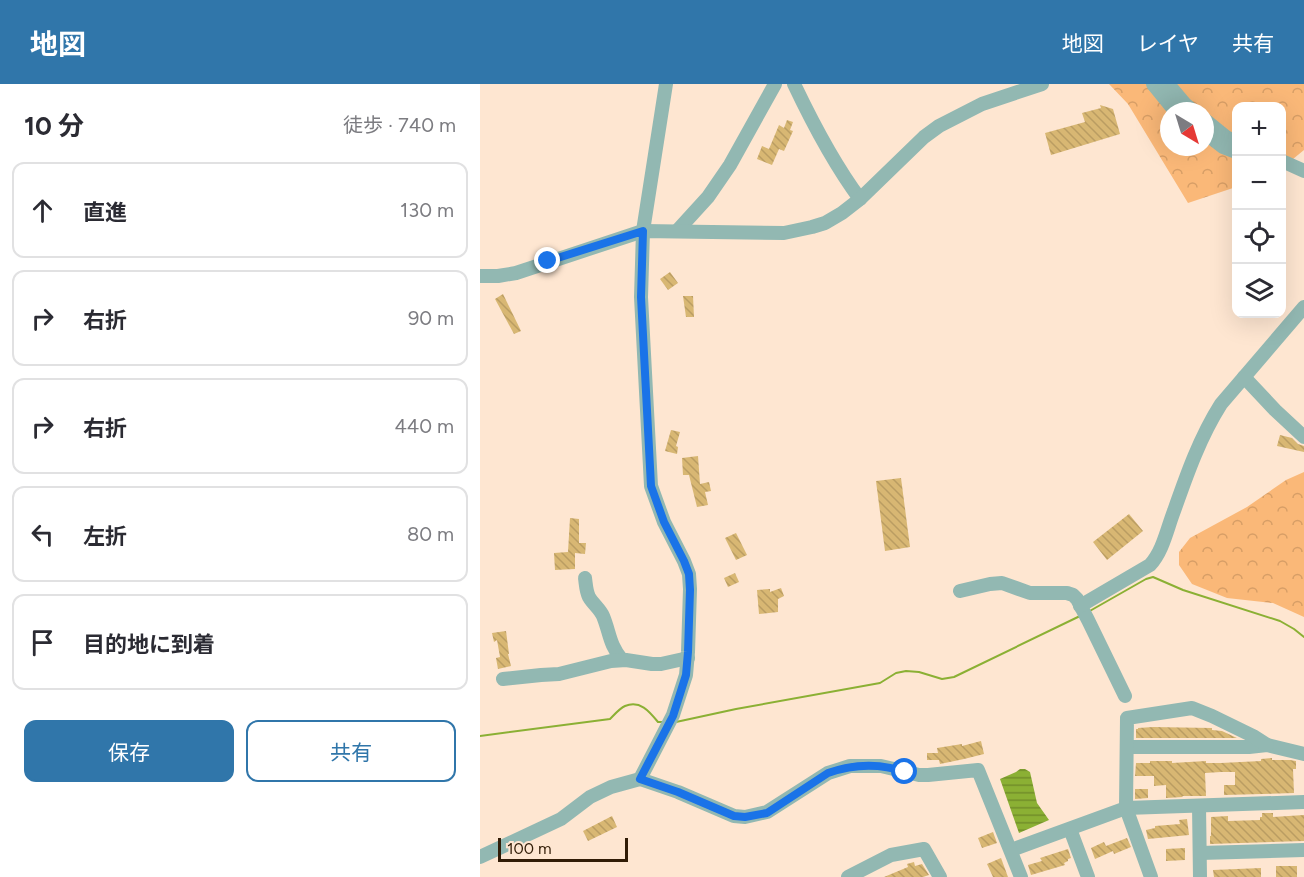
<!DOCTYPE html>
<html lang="ja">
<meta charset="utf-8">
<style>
:root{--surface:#fff;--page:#f2f2f3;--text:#2b2b33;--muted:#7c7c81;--line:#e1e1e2;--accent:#3076aa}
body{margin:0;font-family:Figtree,"Noto Sans JP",sans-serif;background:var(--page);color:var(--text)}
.controls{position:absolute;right:18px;top:18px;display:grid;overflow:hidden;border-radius:12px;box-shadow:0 6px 24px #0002}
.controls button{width:54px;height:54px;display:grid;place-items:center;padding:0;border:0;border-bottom:2px solid var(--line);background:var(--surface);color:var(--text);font:30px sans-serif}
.compass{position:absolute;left:680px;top:18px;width:54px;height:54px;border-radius:50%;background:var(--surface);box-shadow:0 6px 24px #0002;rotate:142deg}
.scale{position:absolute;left:18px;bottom:15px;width:130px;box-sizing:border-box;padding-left:6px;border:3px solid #311c06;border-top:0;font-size:16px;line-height:21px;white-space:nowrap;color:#311c06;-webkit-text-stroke:4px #fee6d1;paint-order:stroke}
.stop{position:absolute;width:18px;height:18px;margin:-14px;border:4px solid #1a73e8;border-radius:50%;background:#fff}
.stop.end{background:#1a73e8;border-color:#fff;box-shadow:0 2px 6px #0008}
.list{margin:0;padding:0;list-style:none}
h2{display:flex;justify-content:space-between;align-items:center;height:78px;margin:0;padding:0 24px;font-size:26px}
h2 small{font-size:20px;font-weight:400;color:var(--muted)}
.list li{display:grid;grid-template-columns:39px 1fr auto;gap:18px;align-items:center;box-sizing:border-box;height:96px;margin:0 12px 12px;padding:0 12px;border:2px solid var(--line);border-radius:12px}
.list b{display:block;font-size:22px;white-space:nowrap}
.list em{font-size:20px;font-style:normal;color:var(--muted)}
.actions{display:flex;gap:12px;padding:18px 24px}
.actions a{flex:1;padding:14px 0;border:2px solid var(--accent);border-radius:12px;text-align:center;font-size:21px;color:var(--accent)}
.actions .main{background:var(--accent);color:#fff}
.icon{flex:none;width:33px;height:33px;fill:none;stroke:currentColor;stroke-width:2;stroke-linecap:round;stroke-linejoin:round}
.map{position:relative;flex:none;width:824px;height:793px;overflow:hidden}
header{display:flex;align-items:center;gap:36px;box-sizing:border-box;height:84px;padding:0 30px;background:var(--accent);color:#fff}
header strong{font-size:28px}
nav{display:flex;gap:33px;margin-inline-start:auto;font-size:21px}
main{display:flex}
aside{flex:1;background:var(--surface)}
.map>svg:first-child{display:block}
</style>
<header>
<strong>地図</strong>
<nav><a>地図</a><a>レイヤ</a><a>共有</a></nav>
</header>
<main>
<aside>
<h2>10 分<small>徒歩 · 740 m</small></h2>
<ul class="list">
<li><svg class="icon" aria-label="ahead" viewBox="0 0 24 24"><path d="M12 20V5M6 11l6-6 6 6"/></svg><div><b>直進</b></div><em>130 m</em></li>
<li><svg class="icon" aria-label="right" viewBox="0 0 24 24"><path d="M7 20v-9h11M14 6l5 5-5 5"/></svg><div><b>右折</b></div><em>90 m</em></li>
<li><svg class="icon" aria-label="right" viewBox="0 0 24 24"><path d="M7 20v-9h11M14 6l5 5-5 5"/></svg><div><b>右折</b></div><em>440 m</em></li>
<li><svg class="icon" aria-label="left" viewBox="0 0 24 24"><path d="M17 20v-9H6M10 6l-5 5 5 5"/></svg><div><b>左折</b></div><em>80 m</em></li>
<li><svg class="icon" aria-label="arrive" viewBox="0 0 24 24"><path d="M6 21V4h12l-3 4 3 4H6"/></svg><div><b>目的地に到着</b></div></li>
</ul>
<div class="actions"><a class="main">保存</a><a>共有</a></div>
</aside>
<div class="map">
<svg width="824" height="793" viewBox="0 0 824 793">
<defs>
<pattern id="forest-crowns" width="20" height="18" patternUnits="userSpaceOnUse" patternTransform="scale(1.5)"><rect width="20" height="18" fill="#fab878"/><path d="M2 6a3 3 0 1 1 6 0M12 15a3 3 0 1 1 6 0" fill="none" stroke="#d79e66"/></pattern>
<pattern id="water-rules" width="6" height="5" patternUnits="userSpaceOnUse" patternTransform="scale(1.5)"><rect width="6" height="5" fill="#8bb034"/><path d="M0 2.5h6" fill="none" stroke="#728e2a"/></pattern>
<pattern id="building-back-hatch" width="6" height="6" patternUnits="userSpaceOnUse" patternTransform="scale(1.5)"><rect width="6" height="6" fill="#d8b773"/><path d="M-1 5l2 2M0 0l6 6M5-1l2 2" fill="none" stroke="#ba9d62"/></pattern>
</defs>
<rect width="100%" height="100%" fill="#fee6d1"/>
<g fill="url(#forest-crowns)" fill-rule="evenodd">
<path d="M629 0H824V66L802 84V22H756V103L708 119 648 20ZM689 27H725V63H689Z"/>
<polygon points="824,388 824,533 793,519 747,514 712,500 699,481 699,468 710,454 767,423 806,396"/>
</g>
<polygon fill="url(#water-rules)" points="540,685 545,685 550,688 557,719 569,736 539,749 520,695 536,688"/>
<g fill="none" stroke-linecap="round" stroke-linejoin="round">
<g stroke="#8bb034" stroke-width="2">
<polyline points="608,528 666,495 673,493 703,506 800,537 814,545 824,553"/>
<polyline points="196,638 256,625 400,599 416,589 426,587 439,588 462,595 474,593 600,532"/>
<path d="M0 652 130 635C134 631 140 624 145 622 160 616 169 627 178 638H184"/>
</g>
</g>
<g fill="url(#building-back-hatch)">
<polygon points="620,21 633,25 640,50 571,71 565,49 605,38 602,29 621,24"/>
<polygon points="307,36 313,38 310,46 313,47 304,67 299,65 292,81 277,75 282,62 289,65 299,41 304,44"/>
<polygon points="190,188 198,199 188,206 180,195"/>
<polygon points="23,210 41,247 34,250 15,215"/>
<polygon points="203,212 213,212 214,233 206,233"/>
<polygon points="191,346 200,348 196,362 198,363 197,370 185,367"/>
<polygon points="800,351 812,354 818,360 824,362 824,368 797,362"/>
<polygon points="218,372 220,400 229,398 231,407 225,408 228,421 217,423 209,391 203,391 202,374"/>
<polygon points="421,394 430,463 405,467 396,397"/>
<polygon points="649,430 663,447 627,476 613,458"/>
<polygon points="90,434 99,435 99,459 106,459 105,470 95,469 95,485 75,486 74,469 88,468"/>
<polygon points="256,449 267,471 256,476 245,454"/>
<polygon points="255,489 259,498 248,503 244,494"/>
<polygon points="301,504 304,512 298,515 298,528 279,530 277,506 290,505 290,508"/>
<polygon points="26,547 29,570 28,570 31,582 18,585 16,574 20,573 17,556 14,558 12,549"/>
<polygon points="673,643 732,644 732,646 742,647 757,654 656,654 656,645 658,645 658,644"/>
<polygon points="501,657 504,670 484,675 460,680 459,676 447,676 447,669 458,669 457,664 482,660 482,662"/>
<polygon points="792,674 792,676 810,676 816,677 816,685 813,685 814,709 744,711 744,701 755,701 755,688 741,688 725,689 726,712 702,712 703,713 686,714 686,701 674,702 674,692 655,692 656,679 670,679 670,677 692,677 692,679 726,677 726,679 741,679 781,677 781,675"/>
<polygon points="655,705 668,705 668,714 655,715"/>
<polygon points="782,729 793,729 793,733 824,731 824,757 730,760 730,752 731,752 731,733 748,732 748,737 780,736 780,733 782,733"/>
<polygon points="132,732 137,743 108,757 103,747"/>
<polygon points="707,735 709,751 668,755 666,746 675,744 675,742 700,740 699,736"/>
<polygon points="513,748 517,759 502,764 498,754"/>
<polygon points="647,754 651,763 634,770 633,767 615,775 611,764 624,758 626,762"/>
<polygon points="705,764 705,776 686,777 686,765"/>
<polygon points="588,765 591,774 588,775 588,777 584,779 585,781 551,791 548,781 562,777 560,774"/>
<polygon points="521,774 528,793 513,793 507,780"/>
<polygon points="434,778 435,782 442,780 449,791 443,793 404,793 428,783 427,780"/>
<rect x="796" y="782" width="21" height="11"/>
<polygon points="781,784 781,793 734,793 733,786"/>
</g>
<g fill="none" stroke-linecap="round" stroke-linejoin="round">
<g stroke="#92b8b2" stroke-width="14">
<path d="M314 0C333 40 354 80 380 115"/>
<polyline points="673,0 695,27"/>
<polyline points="688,0 705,20 713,27"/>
<polyline points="725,36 746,53 756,58"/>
<polyline points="725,49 743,63 756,68"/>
<polyline points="802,77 824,87"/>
<polyline points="197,147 228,113 250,81 295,0"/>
<polyline points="0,192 18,192 36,189 163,147 304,149 332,143 345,139 362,129 380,115 444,53 459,42 502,20 562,0"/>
<polyline points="764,293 795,326 824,353"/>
<path d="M105 494C106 501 106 507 109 513 113 520 120 525 123 532 130 549 129 560 142 576"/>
<polyline points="480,507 510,500 522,499 550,509 587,509 593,511 597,515 608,536 645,612"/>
<path d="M600 522 670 481C683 467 687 445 694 427 707 390 720 353 741 320L824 223"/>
<polyline points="23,595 61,591 79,590 131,577 146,576 172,580 181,580 208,574"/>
<polyline points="647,663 769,663 787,661 824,670"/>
<polyline points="160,695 193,631 206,591 208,568 210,505 209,490 204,477 184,438 171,402 161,213 163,147 186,0"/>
<polyline points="719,722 720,793"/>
<polyline points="590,745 608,793"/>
<polyline points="531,766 646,724 824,718"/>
<polyline points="720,769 824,766"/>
<polyline points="0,773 81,735 110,713 131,703 160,695 198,708 254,732 265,733 287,728 348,689 370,682 401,682 439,691 448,691 498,686 541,793"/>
<polyline points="368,793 411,771 444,765 460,793"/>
<polyline points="671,793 646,724 647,634 712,624 732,632 773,652 787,661"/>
</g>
</g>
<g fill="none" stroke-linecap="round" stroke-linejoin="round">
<path stroke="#1a73e8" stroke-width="8" d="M68 177 163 147 161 213 171 402 184 438 204 477 209 490 210 506 208 568 206 591 193 632 160 695 198 708 254 732 265 733 287 729 348 689C374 680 399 679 425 688"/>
</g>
</svg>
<div class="controls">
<button>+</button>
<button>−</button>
<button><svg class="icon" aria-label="locate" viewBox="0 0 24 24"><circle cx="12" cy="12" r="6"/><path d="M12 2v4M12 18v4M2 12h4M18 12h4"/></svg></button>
<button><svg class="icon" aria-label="layers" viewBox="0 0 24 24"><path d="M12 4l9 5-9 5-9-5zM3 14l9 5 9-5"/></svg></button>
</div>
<svg class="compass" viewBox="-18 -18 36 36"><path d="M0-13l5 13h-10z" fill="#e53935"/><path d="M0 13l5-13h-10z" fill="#7c7c81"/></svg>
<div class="scale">100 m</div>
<div class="stop" style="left:425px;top:688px"></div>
<div class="stop end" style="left:68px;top:177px"></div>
</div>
</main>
